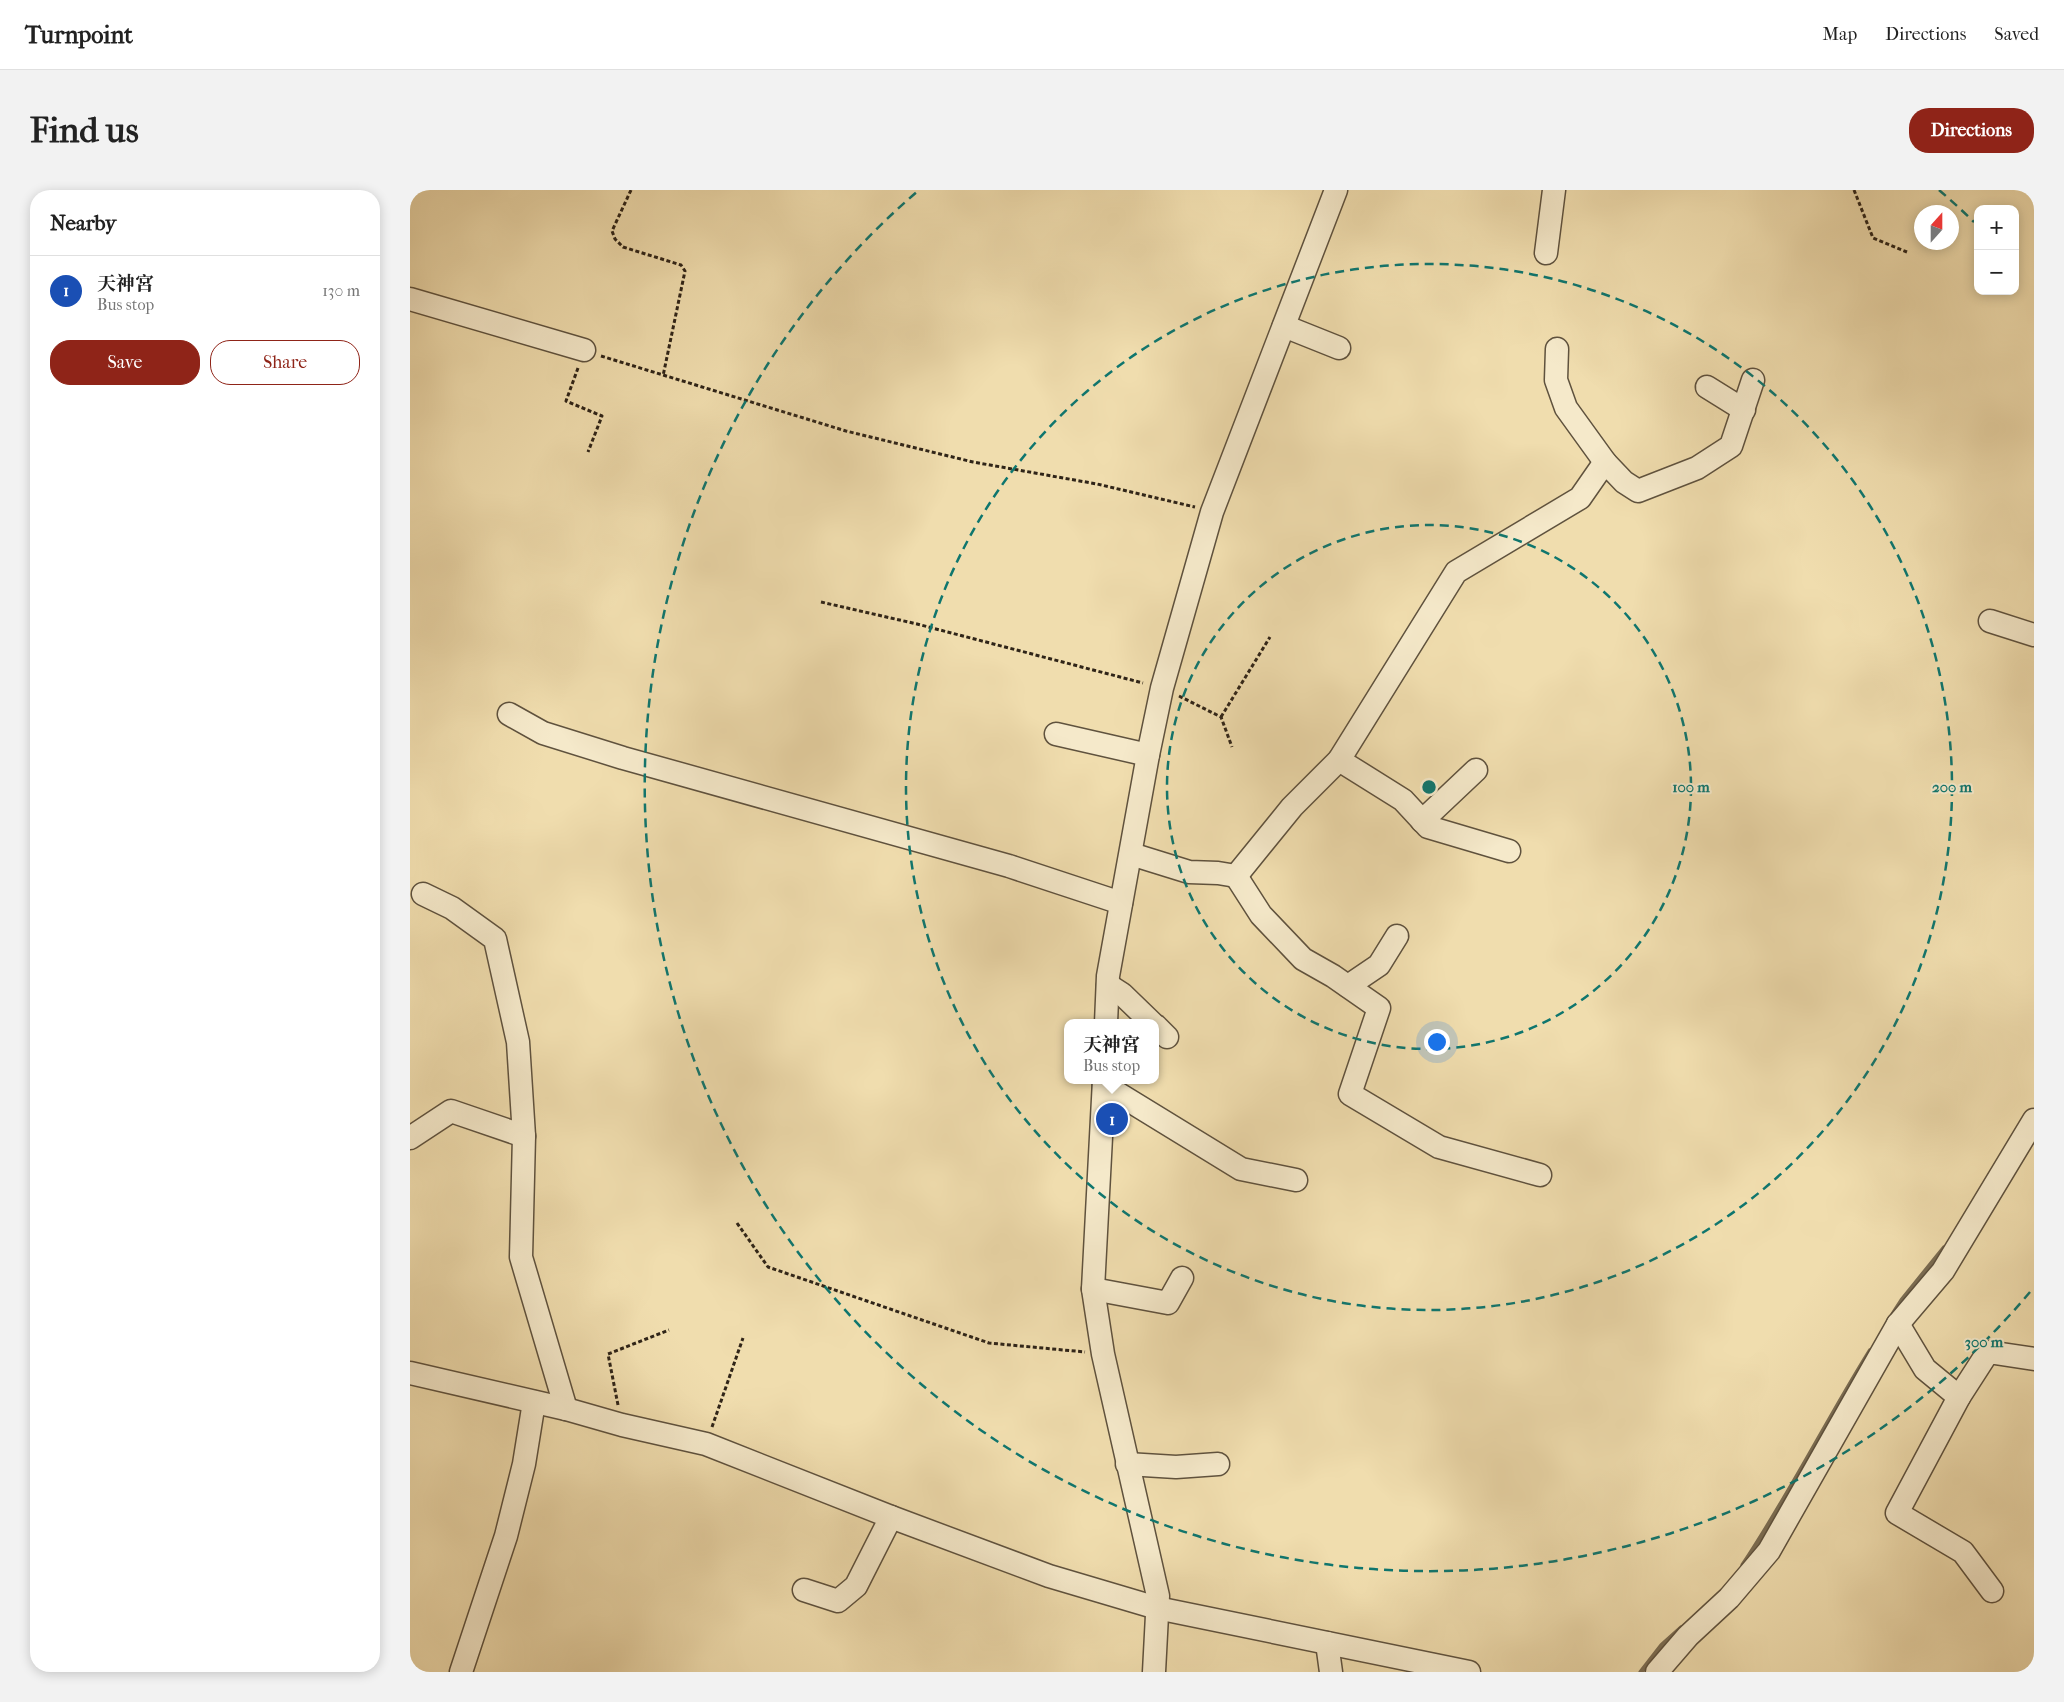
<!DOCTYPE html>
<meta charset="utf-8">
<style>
:root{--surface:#fff;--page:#f2f2f2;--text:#222;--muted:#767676;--line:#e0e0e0;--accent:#8f2418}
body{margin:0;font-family:"IM FELL French Canon","Noto Serif TC",serif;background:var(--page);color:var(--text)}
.controls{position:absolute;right:15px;top:15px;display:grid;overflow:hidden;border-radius:10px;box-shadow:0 2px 12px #0003}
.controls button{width:45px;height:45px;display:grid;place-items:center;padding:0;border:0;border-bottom:1px solid var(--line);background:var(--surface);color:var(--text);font:25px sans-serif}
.compass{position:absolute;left:1504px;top:15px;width:45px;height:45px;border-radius:50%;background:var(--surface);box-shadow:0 2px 12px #0003;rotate:21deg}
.you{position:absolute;left:1026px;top:851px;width:18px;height:18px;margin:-12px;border:4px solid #fff;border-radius:50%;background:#1a73e8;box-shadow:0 0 0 8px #1a73e833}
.badge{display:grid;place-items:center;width:32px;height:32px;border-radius:50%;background:var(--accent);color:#fff;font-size:16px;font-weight:700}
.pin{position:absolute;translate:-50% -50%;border:2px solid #fff;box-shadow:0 1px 5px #0006}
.popup{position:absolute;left:654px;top:829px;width:95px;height:65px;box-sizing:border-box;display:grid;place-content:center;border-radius:10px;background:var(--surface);filter:drop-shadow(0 1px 4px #0005);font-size:16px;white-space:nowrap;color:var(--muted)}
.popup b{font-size:19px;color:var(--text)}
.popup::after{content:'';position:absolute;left:50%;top:100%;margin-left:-10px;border:10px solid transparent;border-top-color:var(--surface)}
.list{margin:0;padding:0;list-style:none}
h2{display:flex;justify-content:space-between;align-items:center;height:65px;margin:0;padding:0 20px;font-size:21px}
h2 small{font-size:16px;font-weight:400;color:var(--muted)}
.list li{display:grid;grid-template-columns:32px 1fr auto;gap:15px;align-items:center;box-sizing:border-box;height:70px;padding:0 20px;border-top:1px solid var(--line)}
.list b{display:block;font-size:19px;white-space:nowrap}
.list p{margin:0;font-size:16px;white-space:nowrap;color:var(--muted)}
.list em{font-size:16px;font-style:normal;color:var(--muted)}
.actions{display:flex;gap:10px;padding:15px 20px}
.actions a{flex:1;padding:11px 0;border:1px solid var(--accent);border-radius:20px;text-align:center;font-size:18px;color:var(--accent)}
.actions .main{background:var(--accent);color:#fff}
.map{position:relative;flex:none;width:1624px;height:1482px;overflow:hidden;border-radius:20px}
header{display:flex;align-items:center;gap:30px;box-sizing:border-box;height:70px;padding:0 25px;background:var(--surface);border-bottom:1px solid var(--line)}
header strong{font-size:24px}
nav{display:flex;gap:28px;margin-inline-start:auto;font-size:18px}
.intro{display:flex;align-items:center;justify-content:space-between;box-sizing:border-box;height:120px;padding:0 30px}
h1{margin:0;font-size:35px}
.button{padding:12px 22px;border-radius:20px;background:var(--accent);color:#fff;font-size:18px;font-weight:700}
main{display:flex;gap:30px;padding:0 30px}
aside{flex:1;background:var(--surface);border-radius:20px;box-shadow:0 2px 12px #0003}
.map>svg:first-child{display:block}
</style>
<header>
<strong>Turnpoint</strong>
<nav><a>Map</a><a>Directions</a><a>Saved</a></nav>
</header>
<div class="intro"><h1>Find us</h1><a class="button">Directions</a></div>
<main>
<aside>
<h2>Nearby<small></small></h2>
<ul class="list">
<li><span class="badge" style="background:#1a4fb4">1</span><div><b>天神宮</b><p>Bus stop</p></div><em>130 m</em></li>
</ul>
<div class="actions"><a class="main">Save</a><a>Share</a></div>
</aside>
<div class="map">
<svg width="1624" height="1482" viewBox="0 0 1624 1482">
<rect width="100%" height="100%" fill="#f0ddae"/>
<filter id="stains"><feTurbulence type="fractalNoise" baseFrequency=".004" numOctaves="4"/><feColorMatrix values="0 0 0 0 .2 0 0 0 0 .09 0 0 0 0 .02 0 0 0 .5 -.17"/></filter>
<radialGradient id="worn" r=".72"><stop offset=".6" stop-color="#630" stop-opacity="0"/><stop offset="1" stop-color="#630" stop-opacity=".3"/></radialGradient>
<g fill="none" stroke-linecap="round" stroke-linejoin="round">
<g stroke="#7b6d53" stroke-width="5">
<polyline points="1483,1124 1492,1110 1534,1058"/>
<path d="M1333 1375C1379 1306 1416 1232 1460 1161"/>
<polyline points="1231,1482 1252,1455 1271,1438"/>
</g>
<g stroke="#5f523e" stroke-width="25">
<g id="minor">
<polyline points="1136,63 1144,0"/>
<polyline points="0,109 174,160"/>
<polyline points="874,136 929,158"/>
<polyline points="1147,159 1146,190 1156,218 1195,272"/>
<polyline points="1297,197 1334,220"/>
<polyline points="1580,431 1624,445"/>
<polyline points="99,524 133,543 213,568 599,676 711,713"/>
<polyline points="646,544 738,565"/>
<polyline points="929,570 993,610 1018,637 1099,661"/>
<polyline points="1012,631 1066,580"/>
<polyline points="721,664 779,682 808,683 826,686 882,617 929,570 1046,382 1170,308 1195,272 1214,292 1228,301 1287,278 1321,256 1343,190"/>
<polyline points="826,686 851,725 893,769 923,786 969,818 940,904 1029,957 1130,985"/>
<polyline points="13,704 42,718 85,749 108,852 114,946 111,1067 156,1219"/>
<polyline points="698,795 712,804 742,833"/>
<polyline points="938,796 969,775 987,746"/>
<polyline points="696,833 698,786 738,565 752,498 802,322 926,0"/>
<polyline points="746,836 757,847"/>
<polyline points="694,890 683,1099 693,1164 748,1406 744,1482"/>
<polyline points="694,895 831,979 886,990"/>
<polyline points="0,948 41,921 114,946"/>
<polyline points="683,1099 758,1113 772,1088"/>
<polyline points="1488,1134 1515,1179 1549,1207 1578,1162 1624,1169"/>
<polyline points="0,1183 156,1219 212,1235 296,1254 481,1327 639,1386 747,1418 1059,1482"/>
<polyline points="1549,1207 1487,1323 1553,1362 1582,1401"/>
<polyline points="717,1274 766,1277 808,1274"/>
<polyline points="394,1400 428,1411 446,1396 481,1327"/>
<polyline points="917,1453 921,1482"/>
<polyline points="51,1482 96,1346 114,1274 124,1212"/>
<polyline points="1247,1482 1278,1446 1319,1408 1359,1361 1488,1134 1533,1081 1624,930"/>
</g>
</g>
<g stroke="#2f2418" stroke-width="3" stroke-dasharray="4 2.5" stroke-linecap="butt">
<polyline points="221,0 202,41 205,49 213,57 271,75 275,81 253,186"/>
<polyline points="1444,0 1463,48 1497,62"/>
<polyline points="191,166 436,241 563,272 687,294 785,317"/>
<polyline points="168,178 156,211 192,226 178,262"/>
<polyline points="411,412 507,434 733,493"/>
<polyline points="769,506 811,527 822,557"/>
<polyline points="811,527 860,447"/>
<polyline points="327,1033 358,1077 579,1153 675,1162"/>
<polyline points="208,1215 198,1164 259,1140"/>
<polyline points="302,1237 333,1148"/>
</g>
<use href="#minor" stroke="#f5e9ca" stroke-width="22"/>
</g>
<g fill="none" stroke="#0f766e" stroke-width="2.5" stroke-dasharray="9 6">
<circle cx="1019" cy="597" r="262"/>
<circle cx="1019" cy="597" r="523"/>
<path d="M1620 1102A785 785 0 1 1 509 0M1529 0A785 785 0 0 1 1564 32"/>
</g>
<circle cx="1019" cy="597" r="8" fill="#0f766e" stroke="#f5e9ca" stroke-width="2.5"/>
<g font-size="15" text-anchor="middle" font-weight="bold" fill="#0f766e" stroke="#f5e9ca" stroke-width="4" stroke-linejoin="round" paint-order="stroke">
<text x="1281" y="602">100 m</text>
<text x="1542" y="602">200 m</text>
<text x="1574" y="1157">300 m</text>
</g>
<rect width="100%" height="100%" filter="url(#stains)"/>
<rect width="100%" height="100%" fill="url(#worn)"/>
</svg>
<div class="controls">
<button>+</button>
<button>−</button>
</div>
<svg class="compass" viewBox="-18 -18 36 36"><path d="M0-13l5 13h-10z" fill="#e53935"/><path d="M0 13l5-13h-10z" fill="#767676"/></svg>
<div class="you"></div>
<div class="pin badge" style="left:702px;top:929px;background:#1a4fb4">1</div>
<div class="popup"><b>天神宮</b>Bus stop</div>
</div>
</main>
